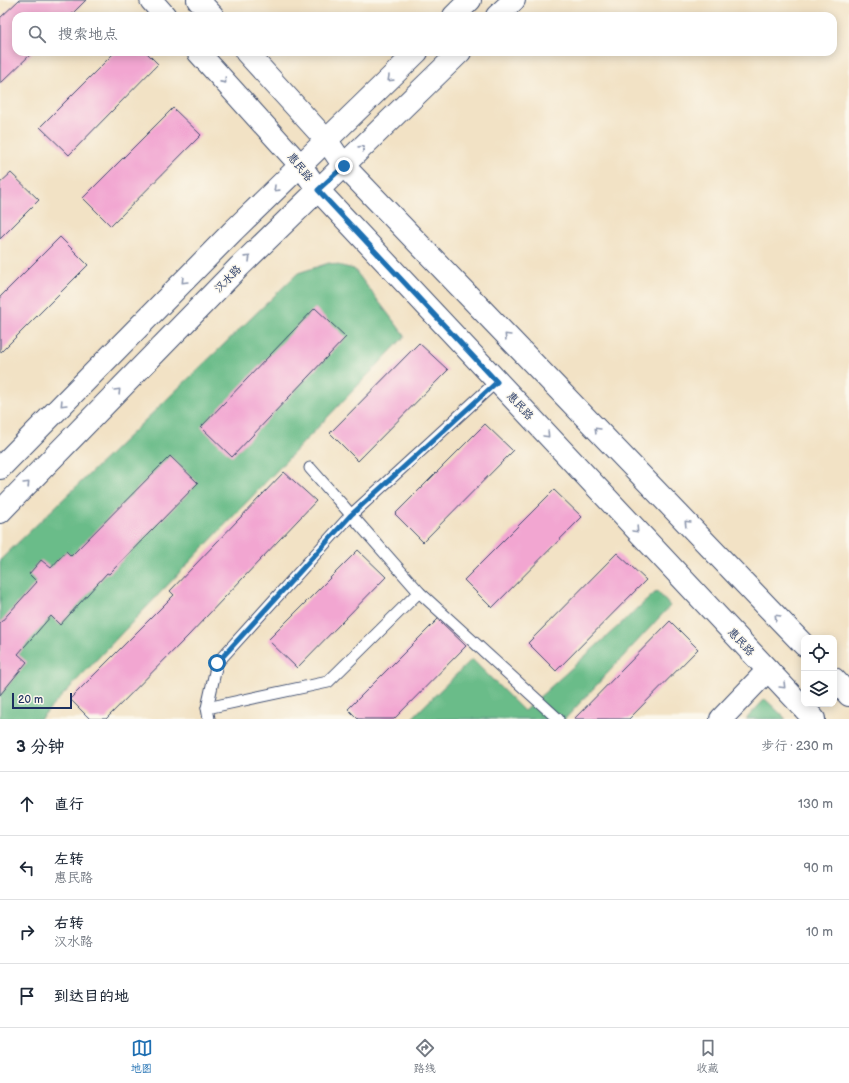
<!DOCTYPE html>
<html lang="zh">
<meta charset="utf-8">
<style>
:root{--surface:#fff;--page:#f2f2f3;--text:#1f2937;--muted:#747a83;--line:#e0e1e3;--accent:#1f6fb2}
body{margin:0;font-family:"Balsamiq Sans","LXGW WenKai TC",sans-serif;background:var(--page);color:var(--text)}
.controls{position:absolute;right:12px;bottom:12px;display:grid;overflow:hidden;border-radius:8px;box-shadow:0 2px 10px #0003}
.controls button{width:36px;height:36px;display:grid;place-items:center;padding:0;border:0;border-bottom:1px solid var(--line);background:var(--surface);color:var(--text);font:20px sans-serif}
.scale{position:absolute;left:12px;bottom:10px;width:60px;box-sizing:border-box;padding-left:4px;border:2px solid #1b2f5e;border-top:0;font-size:11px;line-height:14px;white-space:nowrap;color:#1b2f5e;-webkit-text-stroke:3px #fbf7ec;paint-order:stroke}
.stop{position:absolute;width:12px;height:12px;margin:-9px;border:3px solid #1f6fb2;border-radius:50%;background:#fff}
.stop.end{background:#1f6fb2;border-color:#fff;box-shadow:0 1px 4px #0008}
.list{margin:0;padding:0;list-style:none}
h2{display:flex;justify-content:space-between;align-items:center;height:52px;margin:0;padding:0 16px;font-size:17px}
h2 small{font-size:13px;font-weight:400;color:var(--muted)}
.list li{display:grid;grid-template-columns:26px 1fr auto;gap:12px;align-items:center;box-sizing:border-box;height:64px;padding:0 16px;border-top:1px solid var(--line)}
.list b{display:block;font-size:15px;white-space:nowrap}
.list p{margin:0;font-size:13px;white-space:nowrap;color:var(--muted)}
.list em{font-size:13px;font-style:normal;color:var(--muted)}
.icon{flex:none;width:22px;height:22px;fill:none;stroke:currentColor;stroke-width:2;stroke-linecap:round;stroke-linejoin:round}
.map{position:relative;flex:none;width:849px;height:719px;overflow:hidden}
.search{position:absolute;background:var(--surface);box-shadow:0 2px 10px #0003;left:12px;right:12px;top:12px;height:44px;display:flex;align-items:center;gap:10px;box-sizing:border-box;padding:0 14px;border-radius:12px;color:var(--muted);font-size:15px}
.sheet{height:308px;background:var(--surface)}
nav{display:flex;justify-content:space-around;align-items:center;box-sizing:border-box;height:56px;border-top:1px solid var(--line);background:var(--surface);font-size:11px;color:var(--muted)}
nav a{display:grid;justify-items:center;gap:2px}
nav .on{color:var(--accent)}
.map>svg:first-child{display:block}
</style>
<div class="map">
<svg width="849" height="719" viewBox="0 0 849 719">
<rect width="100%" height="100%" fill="#fbf7ec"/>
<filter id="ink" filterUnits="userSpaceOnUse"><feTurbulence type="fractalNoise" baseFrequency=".025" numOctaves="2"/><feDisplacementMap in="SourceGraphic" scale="8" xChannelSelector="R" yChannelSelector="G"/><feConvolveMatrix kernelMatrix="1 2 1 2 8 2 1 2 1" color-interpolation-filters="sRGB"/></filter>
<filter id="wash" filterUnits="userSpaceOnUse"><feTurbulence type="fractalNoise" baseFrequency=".012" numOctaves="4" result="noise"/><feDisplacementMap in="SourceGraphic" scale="16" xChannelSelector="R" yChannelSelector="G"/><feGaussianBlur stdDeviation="0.9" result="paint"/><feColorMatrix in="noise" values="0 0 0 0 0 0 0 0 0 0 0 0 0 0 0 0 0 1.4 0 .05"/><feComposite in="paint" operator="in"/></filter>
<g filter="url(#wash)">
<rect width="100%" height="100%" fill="#f2e2c5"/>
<g fill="#6bbc89" stroke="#437674">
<polygon points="329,263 354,269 405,336 40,719 0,719 0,560 298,273"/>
<polygon points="657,591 670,606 565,719 411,719 472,659 524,711"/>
<polygon points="765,699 786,719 746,719"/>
</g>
<g id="blocks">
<g fill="#f2a6d1">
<polygon points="19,0 86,0 70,16 16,16 16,52 33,52 0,84 0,18"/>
<polygon points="115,52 146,52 158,64 69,155 40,127"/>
<polygon points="173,108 201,135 111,226 83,198"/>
<polygon points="11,173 39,200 0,239 0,183"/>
<polygon points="60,237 88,265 0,353 0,297"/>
<polygon points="315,308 346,337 232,457 201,427"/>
<polygon points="419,343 448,370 358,461 330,433"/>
<polygon points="485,424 513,451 423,542 395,514"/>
<polygon points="170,456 198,483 109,574 107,573 60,625 51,616 18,654 27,662 0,695 0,623 37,582 29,574 41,560 51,568 66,551 71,556"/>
<polygon points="284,472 316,501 188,636 106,719 90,719 70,699 174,595 170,591"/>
<polygon points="554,490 582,517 492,608 464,580"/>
<polygon points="358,550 386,577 297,668 268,640"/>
<polygon points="617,553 646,580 556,671 528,643"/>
<polygon points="438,619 466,646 394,719 358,719 348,709"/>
<polygon points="670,621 698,649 629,719 574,719"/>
</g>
</g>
</g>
<g filter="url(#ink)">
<use href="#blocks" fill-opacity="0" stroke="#3b4a6d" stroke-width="1"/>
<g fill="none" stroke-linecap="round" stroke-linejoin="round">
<g stroke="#3b4a6d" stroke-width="13">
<g id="lane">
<polyline points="310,468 419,592"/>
<polyline points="207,708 217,663 351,515 497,381"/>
<polyline points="209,719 207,708 328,682 419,592 558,719"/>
</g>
</g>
<g stroke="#3b4a6d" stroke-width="24">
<g id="secondary">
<polyline points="151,0 165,16"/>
<polyline points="198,0 213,16"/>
<polyline points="454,16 470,0"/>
<polyline points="497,16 514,0"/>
<polyline points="198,52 301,166 318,190 768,670 814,719"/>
<polyline points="246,52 327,141 344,166 804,645"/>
<polyline points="0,468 233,231 417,52"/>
<polyline points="0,512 240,266 460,52"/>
<polyline points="834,679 849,695"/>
<polyline points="721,719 768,670"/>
</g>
</g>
<use href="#lane" stroke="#fff" stroke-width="11"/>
<use href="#secondary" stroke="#fff" stroke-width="22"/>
</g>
<defs><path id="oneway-chevron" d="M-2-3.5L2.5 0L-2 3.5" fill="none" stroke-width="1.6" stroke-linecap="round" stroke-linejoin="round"/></defs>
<g stroke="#8d97ae">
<use href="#oneway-chevron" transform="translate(390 79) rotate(136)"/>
<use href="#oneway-chevron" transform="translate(224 81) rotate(48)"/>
<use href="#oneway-chevron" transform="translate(362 148) rotate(-44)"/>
<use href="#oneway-chevron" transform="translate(276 189) rotate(136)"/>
<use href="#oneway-chevron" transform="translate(248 258) rotate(-44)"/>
<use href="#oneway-chevron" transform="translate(184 281) rotate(134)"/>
<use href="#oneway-chevron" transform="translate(507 336) rotate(-134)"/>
<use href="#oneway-chevron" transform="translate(118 391) rotate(-46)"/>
<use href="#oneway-chevron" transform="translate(63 404) rotate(134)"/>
<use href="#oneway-chevron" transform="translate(597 430) rotate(-134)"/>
<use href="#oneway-chevron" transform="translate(547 435) rotate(47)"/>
<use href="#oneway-chevron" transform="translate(27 484) rotate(-46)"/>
<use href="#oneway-chevron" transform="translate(687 523) rotate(-134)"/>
<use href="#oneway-chevron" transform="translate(636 530) rotate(47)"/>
<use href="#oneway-chevron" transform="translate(777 617) rotate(-134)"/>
<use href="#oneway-chevron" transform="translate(783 686) rotate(46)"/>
</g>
</g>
<g fill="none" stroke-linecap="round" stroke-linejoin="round" filter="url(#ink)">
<polyline stroke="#1f6fb2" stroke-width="5" points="217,663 351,515 497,382 318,190 344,166"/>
</g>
<g text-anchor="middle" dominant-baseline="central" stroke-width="3" stroke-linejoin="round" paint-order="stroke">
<g font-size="11" fill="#1b2f5e" stroke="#fbf7ec">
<text transform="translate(300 167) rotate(51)">惠民路</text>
<text transform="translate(228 279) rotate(-46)">汉水路</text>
<text transform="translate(520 406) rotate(47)">惠民路</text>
<text transform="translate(741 642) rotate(47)">惠民路</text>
</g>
</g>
</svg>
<div class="controls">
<button><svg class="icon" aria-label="locate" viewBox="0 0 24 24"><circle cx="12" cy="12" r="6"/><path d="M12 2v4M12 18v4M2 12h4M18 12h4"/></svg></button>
<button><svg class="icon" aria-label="layers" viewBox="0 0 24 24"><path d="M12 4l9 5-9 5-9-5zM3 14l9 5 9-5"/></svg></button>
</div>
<div class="scale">20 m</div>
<div class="stop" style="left:217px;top:663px"></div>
<div class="stop end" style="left:344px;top:166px"></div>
<div class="search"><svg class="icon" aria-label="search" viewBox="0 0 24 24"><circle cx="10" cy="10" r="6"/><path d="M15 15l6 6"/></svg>搜索地点</div>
</div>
<section class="sheet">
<h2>3 分钟<small>步行 · 230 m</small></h2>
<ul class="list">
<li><svg class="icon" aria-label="ahead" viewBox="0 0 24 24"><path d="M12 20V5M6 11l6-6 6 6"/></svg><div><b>直行</b></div><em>130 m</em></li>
<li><svg class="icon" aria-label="left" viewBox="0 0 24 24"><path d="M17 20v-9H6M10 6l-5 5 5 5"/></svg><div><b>左转</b><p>惠民路</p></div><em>90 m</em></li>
<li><svg class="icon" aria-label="right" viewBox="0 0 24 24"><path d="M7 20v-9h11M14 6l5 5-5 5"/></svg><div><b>右转</b><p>汉水路</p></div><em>10 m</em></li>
<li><svg class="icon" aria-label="arrive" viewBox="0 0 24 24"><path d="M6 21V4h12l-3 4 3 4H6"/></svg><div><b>到达目的地</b></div></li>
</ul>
</section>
<nav>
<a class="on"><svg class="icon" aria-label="map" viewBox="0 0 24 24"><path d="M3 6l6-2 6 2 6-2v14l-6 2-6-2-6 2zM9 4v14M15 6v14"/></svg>地图</a>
<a><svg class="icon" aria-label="directions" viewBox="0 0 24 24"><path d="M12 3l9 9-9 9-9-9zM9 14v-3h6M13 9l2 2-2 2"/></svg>路线</a>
<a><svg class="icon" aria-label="saved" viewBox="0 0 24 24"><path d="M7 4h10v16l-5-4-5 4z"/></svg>收藏</a>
</nav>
